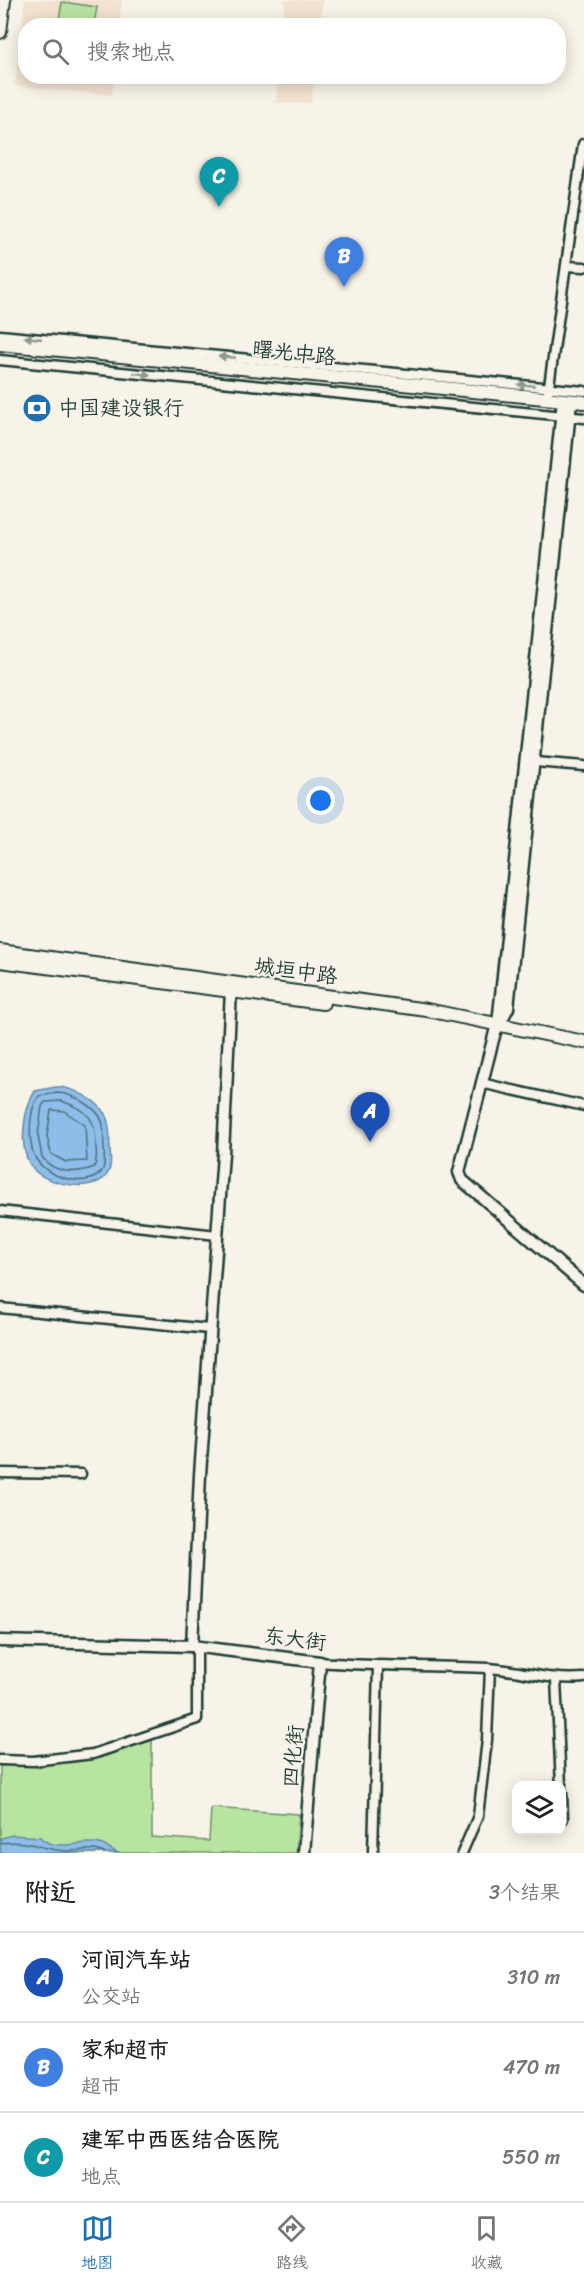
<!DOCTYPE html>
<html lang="zh">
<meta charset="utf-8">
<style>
:root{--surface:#fff;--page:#f6f6f6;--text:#202124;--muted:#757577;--line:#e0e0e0;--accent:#1f6fb2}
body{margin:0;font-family:Sriracha,"LXGW WenKai TC",sans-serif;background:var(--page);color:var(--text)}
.controls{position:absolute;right:18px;bottom:18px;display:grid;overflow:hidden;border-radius:12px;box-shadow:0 3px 15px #0003}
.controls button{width:54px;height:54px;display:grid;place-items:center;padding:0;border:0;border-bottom:2px solid var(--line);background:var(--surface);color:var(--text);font:30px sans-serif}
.you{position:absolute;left:321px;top:801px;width:21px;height:21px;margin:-15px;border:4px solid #fff;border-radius:50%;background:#1a73e8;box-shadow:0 0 0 9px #1a73e833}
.badge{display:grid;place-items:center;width:39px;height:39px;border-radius:50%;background:var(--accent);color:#fff;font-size:20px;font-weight:700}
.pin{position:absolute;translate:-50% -50px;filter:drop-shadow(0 2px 3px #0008)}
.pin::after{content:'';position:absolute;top:32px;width:21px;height:18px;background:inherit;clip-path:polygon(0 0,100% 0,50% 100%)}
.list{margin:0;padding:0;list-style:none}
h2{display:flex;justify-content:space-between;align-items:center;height:78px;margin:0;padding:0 24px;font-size:26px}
h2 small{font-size:20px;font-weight:400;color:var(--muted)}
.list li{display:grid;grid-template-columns:39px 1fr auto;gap:18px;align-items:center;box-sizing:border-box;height:90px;padding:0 24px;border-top:2px solid var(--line)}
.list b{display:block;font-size:22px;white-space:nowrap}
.list p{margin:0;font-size:20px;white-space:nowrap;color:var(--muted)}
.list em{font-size:20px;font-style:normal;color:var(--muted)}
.icon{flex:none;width:33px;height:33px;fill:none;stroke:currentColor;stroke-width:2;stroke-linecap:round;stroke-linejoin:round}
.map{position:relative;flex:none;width:584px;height:1853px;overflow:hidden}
.search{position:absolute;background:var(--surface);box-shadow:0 3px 15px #0003;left:18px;right:18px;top:18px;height:66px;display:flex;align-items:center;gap:15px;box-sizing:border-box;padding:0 21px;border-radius:24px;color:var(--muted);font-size:22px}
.sheet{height:348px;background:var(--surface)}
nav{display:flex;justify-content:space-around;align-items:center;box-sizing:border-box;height:84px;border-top:2px solid var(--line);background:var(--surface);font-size:16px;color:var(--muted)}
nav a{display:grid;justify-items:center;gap:3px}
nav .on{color:var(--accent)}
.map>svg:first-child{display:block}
</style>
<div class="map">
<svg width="584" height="1853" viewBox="0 0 584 1853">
<rect width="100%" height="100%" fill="#f7f3e8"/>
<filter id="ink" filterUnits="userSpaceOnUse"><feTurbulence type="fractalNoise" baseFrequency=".0167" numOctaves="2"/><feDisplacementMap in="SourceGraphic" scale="12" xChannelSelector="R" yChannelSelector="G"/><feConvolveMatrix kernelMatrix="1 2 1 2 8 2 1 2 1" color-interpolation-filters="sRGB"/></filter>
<g filter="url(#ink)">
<g fill="#f2e2cf">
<polygon points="25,0 122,0 119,25 26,26 26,76 114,77 112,95 15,86"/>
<polygon points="285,0 323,0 320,25 283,25"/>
<polygon points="278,77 314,77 311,103 276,103"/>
</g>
<g fill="#b8e4a1" stroke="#6c906a" stroke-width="1.5">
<polygon points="62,2 97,7 94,25 58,25"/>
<polygon points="152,1739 152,1837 209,1841 211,1808 299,1814 296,1853 0,1853 0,1763 50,1763 97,1757"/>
</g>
<g fill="#8ebde9" stroke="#628aa1" stroke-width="1.5">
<path d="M56 1087C73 1087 100 1101 106 1116 111 1127 109 1137 110 1148 110 1155 112 1164 109 1171 99 1195 48 1185 34 1170 17 1151 23 1111 35 1091Z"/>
<path d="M12 1835 40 1837C55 1853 82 1839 100 1844 106 1846 112 1850 118 1853H0L1 1838Z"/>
</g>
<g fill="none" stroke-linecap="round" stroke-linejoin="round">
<g stroke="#4b707c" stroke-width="1.5">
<path d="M57 1093C72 1093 97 1107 102 1121 105 1130 103 1139 104 1148 104 1155 106 1164 102 1171 88 1191 37 1177 32 1149 29 1133 29 1109 39 1096Z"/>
<path d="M62 1101C87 1110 96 1118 96 1144 96 1153 98 1160 94 1167 77 1174 54 1174 42 1157L38 1136 42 1106 45 1102Z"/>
<polygon points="51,1110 64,1111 85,1125 87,1161 66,1162 51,1154 47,1136"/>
<path d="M0 1843C30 1839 43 1851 71 1851 83 1851 93 1847 104 1853"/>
</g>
<g stroke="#1f3d34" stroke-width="13">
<g id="minor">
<polyline points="566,266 584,267"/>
<polyline points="0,335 584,391"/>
<polyline points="0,360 584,418"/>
<polyline points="548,393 583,144"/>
<polyline points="535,762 584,766"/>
<polyline points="481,1083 584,1106"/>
<polyline points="0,1211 217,1235"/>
<polyline points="0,1308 209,1329"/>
<polyline points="0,1473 81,1474"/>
<path d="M320 1662C376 1667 432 1665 488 1668 522 1670 546 1681 584 1678"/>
<polyline points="556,1679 561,1786"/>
<polyline points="0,1760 33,1761 93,1754 197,1719 197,1646"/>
<polyline points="562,1792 563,1819"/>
<polyline points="373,1853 378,1666"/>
<polyline points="462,1853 478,1816 487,1740 490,1668"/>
</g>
</g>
<g stroke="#1f3d34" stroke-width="15">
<g id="tertiary">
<polyline points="571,401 508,1008 495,1032 459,1172 462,1180 584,1285"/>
<polyline points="498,1024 563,400"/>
<polyline points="0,1641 192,1646 320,1662 304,1853"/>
<polyline points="192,1646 200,1475 223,1154 231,990"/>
</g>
</g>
<g stroke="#1f3d34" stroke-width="16">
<g id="secondary">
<polyline points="0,32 4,0"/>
<polyline points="0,344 584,402"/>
<polyline points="0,951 427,1010 584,1042"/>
<polyline points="0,961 323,1003"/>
</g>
</g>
<use href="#minor" stroke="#f7f3e8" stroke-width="8"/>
<use href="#tertiary" stroke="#f7f3e8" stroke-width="10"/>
<use href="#secondary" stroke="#f7f3e8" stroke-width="12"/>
</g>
<defs><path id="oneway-solid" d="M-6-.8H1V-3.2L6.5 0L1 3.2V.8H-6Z" transform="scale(1.5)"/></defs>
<g fill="#8b988e">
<use href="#oneway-solid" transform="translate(33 338) rotate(-174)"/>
<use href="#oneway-solid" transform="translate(227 357) rotate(-175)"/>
<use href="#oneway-solid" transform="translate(142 374) rotate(6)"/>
<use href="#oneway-solid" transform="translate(526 385) rotate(-175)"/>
</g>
</g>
<defs>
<g id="bank-disc" transform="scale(1.5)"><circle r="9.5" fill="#1f6fb2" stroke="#f7f3e8"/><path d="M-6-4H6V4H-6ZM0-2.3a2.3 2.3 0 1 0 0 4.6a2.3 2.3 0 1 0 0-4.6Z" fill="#fff"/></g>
</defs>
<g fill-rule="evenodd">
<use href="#bank-disc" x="37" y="408"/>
</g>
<g text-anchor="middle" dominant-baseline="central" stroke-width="4.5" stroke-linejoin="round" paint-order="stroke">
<g font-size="21" fill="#1f3d34" stroke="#f7f3e8">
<text transform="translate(294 353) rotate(6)">曙光中路</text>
<text transform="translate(296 971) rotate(8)">城垣中路</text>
<text transform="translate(295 1639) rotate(7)">东大街</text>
<text transform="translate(293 1756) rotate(-85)">四化街</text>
</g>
<g font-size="21" fill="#1f3d34" stroke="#f7f3e8" text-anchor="start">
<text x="58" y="408">中国建设银行</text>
</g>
</g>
</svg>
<div class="controls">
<button><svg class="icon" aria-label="layers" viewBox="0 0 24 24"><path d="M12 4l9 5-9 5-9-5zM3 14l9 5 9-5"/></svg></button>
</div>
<div class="you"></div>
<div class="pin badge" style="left:370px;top:1142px;background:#1a4fb4">A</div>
<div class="pin badge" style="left:344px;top:287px;background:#3f7fe0">B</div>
<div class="pin badge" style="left:219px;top:207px;background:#0f9aa8">C</div>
<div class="search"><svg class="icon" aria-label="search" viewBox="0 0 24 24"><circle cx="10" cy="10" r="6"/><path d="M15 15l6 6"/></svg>搜索地点</div>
</div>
<section class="sheet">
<h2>附近<small>3个结果</small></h2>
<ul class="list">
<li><span class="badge" style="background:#1a4fb4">A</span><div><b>河间汽车站</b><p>公交站</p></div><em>310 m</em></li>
<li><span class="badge" style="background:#3f7fe0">B</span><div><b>家和超市</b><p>超市</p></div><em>470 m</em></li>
<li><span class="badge" style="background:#0f9aa8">C</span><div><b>建军中西医结合医院</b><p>地点</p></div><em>550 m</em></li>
</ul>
</section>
<nav>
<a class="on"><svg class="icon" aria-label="map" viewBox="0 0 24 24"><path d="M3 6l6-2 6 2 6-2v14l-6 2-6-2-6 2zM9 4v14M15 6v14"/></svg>地图</a>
<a><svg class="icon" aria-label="directions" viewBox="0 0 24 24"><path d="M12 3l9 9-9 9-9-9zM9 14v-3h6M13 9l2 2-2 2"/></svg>路线</a>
<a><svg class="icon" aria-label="saved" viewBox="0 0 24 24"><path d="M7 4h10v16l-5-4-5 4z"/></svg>收藏</a>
</nav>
